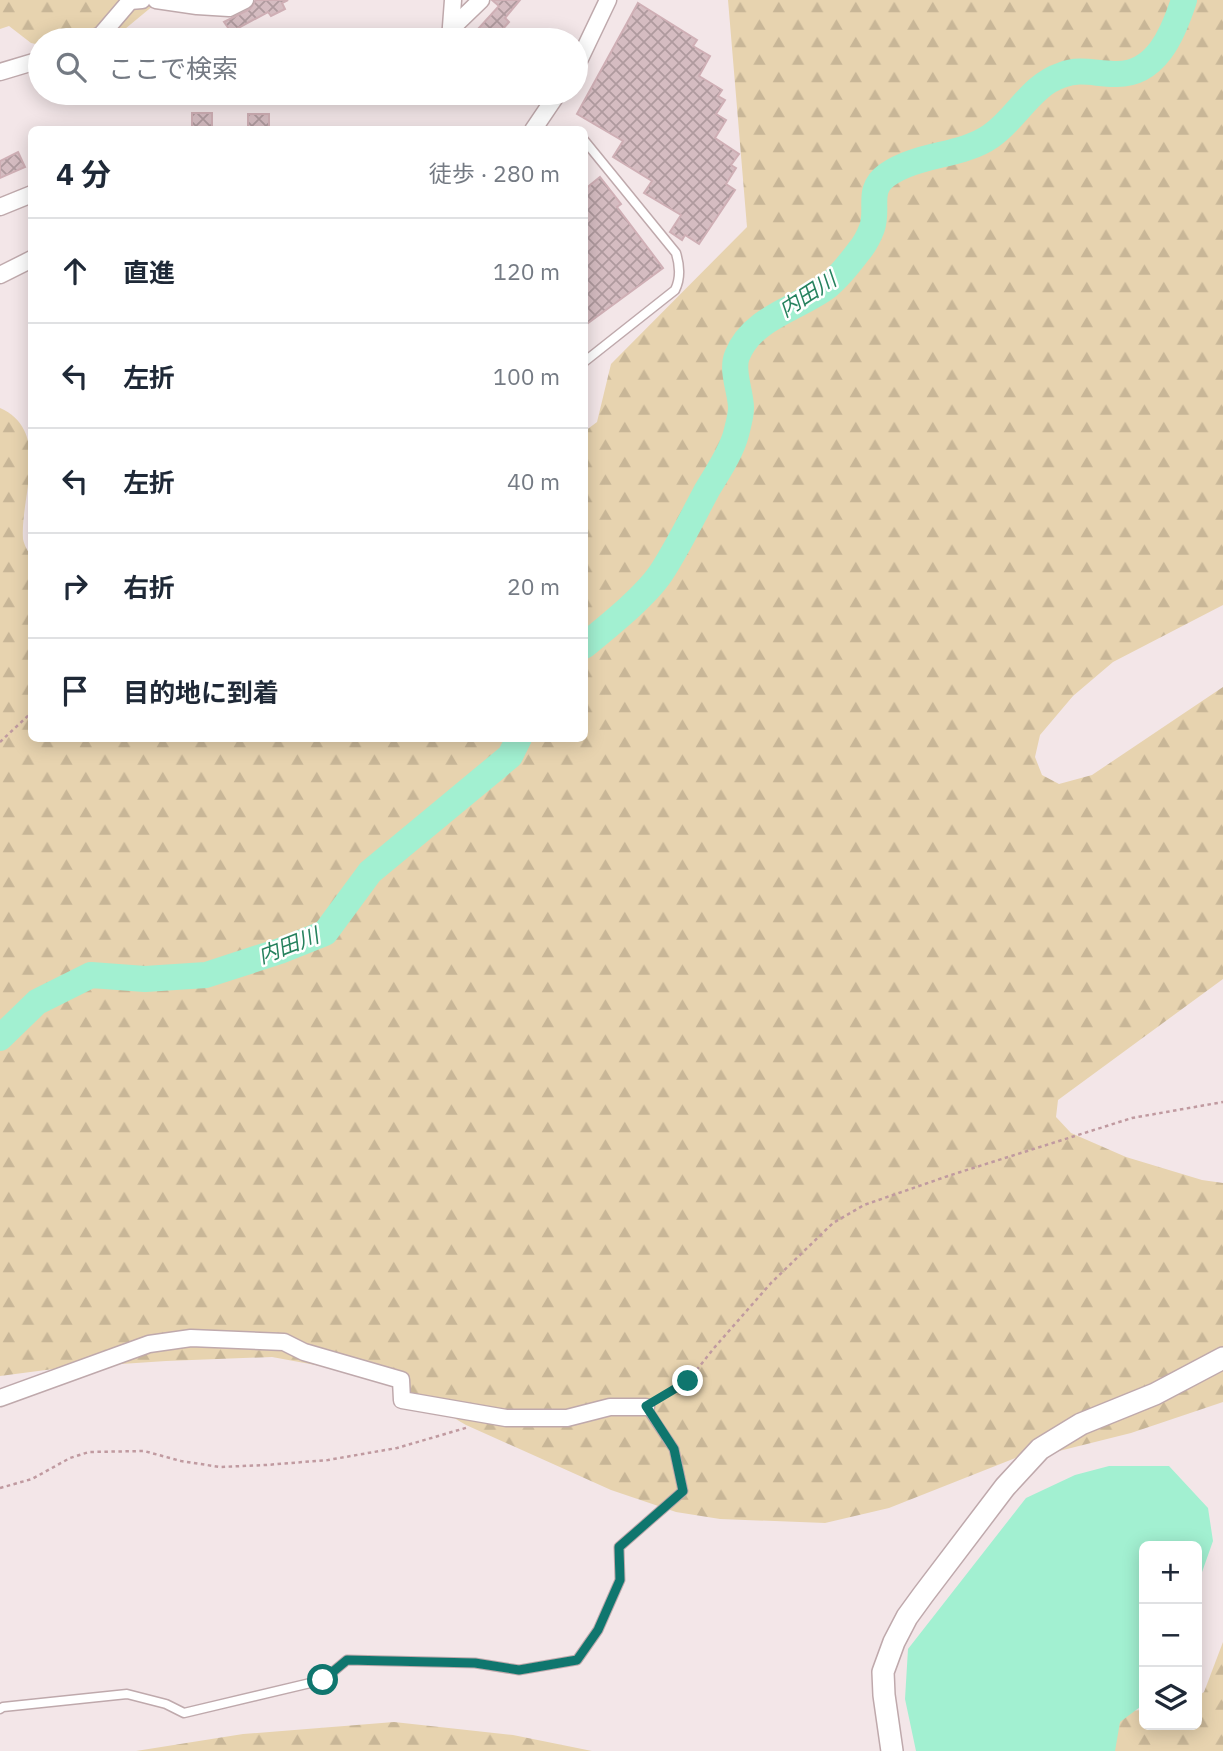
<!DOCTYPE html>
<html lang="ja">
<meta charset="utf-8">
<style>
:root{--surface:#fff;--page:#f6f6f7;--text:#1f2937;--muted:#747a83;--line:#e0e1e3}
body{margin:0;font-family:"IBM Plex Sans","Noto Sans JP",sans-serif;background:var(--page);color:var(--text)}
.controls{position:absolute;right:21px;bottom:21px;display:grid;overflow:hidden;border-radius:10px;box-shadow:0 4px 18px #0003}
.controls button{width:63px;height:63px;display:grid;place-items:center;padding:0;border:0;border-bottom:2px solid var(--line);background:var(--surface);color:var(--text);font:35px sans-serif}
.stop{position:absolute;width:21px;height:21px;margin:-16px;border:5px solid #0f766e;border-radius:50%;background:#fff}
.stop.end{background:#0f766e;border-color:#fff;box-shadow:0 2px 7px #0008}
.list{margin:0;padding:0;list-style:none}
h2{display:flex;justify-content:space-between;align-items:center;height:91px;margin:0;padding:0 28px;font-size:30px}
h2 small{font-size:23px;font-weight:400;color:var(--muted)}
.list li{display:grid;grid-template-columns:46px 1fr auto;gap:21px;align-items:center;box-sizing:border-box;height:105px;padding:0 28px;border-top:2px solid var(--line)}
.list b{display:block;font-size:26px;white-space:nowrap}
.list em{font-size:23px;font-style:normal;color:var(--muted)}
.icon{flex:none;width:38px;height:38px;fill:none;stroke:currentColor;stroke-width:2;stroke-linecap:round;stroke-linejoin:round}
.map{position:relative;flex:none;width:1223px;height:1751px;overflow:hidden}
.search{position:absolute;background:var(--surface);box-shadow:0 4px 18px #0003;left:28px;top:28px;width:560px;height:77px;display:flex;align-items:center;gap:18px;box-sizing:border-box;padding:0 24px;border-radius:38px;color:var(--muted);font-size:26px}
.panel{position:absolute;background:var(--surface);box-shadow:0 4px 18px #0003;left:28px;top:126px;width:560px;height:616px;border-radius:10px}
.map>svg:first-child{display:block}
</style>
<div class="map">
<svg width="1223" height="1751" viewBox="0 0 1223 1751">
<defs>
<pattern id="forest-firs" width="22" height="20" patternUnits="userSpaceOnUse" patternTransform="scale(1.75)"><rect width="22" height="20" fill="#e7d3af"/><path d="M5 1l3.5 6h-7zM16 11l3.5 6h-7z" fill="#c8b697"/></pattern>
<pattern id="building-cross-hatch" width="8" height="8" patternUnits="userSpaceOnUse" patternTransform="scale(1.75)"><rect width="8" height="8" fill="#d5bcc1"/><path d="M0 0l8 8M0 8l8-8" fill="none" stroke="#af9a9e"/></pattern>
</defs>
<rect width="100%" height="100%" fill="#f3e6e8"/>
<g fill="url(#forest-firs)">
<polygon points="0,0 160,0 125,29 98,40 40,40 40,45 31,43 9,26 0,29"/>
<path d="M728 0H1223V605L1113 662 1073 696 1040 735 1035 757 1042 775 1059 784 1092 775 1223 687V979L1058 1100 1056 1117 1071 1133 1126 1157 1202 1180 1223 1183V1402L1131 1433 1055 1452 1028 1453 889 1508 825 1523 720 1519 676 1512 611 1490 466 1425 401 1387 348 1371 272 1357 166 1361 61 1368 0 1376V408C52 431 20 496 23 539 24 545 29 553 32 559V738H584L585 431 597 422 611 364 747 227Z"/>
<polygon points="1223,1642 1223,1751 934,1751 1028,1716 1144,1710 1144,1725 1197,1725 1197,1697 1204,1692"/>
<polygon points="394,1722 513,1735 592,1751 136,1751 243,1734"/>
</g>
<polygon fill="#a2f0d1" points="1109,1466 1169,1466 1208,1508 1213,1541 1201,1575 1197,1579 1197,1546 1144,1546 1144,1704 1120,1722 1115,1751 916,1751 905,1699 908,1649 1026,1498 1075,1475"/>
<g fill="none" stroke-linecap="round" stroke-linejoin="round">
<g stroke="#a2f0d1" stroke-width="26">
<path d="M584 646C607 627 645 597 661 573 678 547 692 518 707 490 717 473 731 453 736 434 738 426 741 416 741 408 741 392 731 371 737 356 752 317 800 308 828 286 840 276 850 263 859 251 865 244 869 236 872 228 879 208 866 190 887 175 918 153 961 157 991 136 1017 118 1031 85 1062 75 1080 68 1096 74 1114 74 1156 76 1173 34 1184 0"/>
<polyline points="0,1038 37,1002 91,975 145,979 206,975 280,951 325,933 370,872 510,756 519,738"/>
</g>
</g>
<g fill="url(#building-cross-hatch)" stroke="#cfafb5" stroke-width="2">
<polygon points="256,0 288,0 282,3 285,9 271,16 268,12 231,32 224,22 250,9"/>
<polygon points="492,0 520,0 505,18 509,22 493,40 487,35 482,40 468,40 499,6"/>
<polygon points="638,3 697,40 693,46 710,56 699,76 722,90 718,96 725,100 716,114 726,120 715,138 739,154 731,165 736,168 726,184 735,190 699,244 685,235 682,240 670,232 681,215 644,193 652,181 613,157 623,141 577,114"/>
<rect x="192" y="113" width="20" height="17"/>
<polygon points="248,114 269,114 269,130 248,128"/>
<polygon points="18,152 25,167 0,178 0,161"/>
<polygon points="600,177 621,204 617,207 663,268 584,326 584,190"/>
</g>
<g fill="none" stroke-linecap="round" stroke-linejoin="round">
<g stroke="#bfa9ac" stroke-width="11">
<g id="service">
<path d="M584 140 676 253C680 266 681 278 675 290L584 362"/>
<polyline points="0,1709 3,1707 127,1694 166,1704 184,1713 323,1680 347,1660 475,1663 519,1670 577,1660 598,1630 620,1580 619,1547 683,1491 674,1449 646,1407"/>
</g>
</g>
<g stroke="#bfa9ac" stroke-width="19">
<g id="minor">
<polyline points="156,0 197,6 229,8 245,0"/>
<polyline points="451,29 481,0"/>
<polyline points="89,40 101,35 130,1 142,0"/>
<polyline points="450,40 453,0"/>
<polyline points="576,67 608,0"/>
<polyline points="0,72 40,60"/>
<polyline points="533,130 558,93"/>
<polyline points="0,207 32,194"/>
<polyline points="0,275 32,259"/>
<polyline points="0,1398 149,1344 191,1338 284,1342 304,1352 401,1380 402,1400 506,1418 567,1418 610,1407 646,1407"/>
</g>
</g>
<g stroke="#bfa9ac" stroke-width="24">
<polyline id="tertiary" points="892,1751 884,1695 883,1672 894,1642 907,1617 923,1595 1005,1487 1040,1449 1081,1424 1155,1394 1223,1358"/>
</g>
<g stroke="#c09aa0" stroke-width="2.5" stroke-dasharray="3.5 3.5" stroke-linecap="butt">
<polyline points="0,742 32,712"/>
<polyline points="658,1399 688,1381 714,1348 771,1283 833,1223 864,1205 951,1175 1132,1118 1223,1102"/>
<polyline points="0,1488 32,1479 70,1458 89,1452 144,1451 181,1461 220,1467 266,1465 328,1460 397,1448 469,1427"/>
</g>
<use href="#service" stroke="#fff" stroke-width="8"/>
<use href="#minor" stroke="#fff" stroke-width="16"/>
<use href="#tertiary" stroke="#fff" stroke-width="21"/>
</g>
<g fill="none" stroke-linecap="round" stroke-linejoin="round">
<polyline stroke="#0f766e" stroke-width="9" points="323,1680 347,1660 475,1663 519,1670 577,1660 598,1630 620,1580 619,1547 683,1491 674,1449 646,1406 688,1381"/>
</g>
<g text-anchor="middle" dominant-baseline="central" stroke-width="5" stroke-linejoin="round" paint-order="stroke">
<g font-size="21" font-style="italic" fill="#26825e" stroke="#fff">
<text transform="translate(807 294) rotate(-33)">内田川</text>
<text transform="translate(288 945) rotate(-21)">内田川</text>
</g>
</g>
</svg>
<div class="controls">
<button>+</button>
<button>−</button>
<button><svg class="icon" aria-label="layers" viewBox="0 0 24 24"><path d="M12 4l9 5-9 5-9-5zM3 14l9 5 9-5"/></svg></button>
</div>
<div class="stop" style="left:323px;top:1680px"></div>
<div class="stop end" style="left:688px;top:1381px"></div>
<div class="search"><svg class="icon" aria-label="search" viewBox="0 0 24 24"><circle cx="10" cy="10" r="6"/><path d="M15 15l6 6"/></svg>ここで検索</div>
<section class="panel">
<h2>4 分<small>徒歩 · 280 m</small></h2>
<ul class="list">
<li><svg class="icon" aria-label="ahead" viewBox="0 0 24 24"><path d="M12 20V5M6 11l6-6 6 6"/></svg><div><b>直進</b></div><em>120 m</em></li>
<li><svg class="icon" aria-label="left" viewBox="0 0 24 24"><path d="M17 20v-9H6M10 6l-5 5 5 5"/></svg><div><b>左折</b></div><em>100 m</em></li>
<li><svg class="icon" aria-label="left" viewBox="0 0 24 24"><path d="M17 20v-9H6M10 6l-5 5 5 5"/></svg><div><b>左折</b></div><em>40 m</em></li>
<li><svg class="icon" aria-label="right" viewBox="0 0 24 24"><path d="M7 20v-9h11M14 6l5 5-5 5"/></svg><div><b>右折</b></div><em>20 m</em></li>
<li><svg class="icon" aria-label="arrive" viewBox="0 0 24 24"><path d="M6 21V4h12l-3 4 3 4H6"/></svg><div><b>目的地に到着</b></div></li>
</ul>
</section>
</div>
